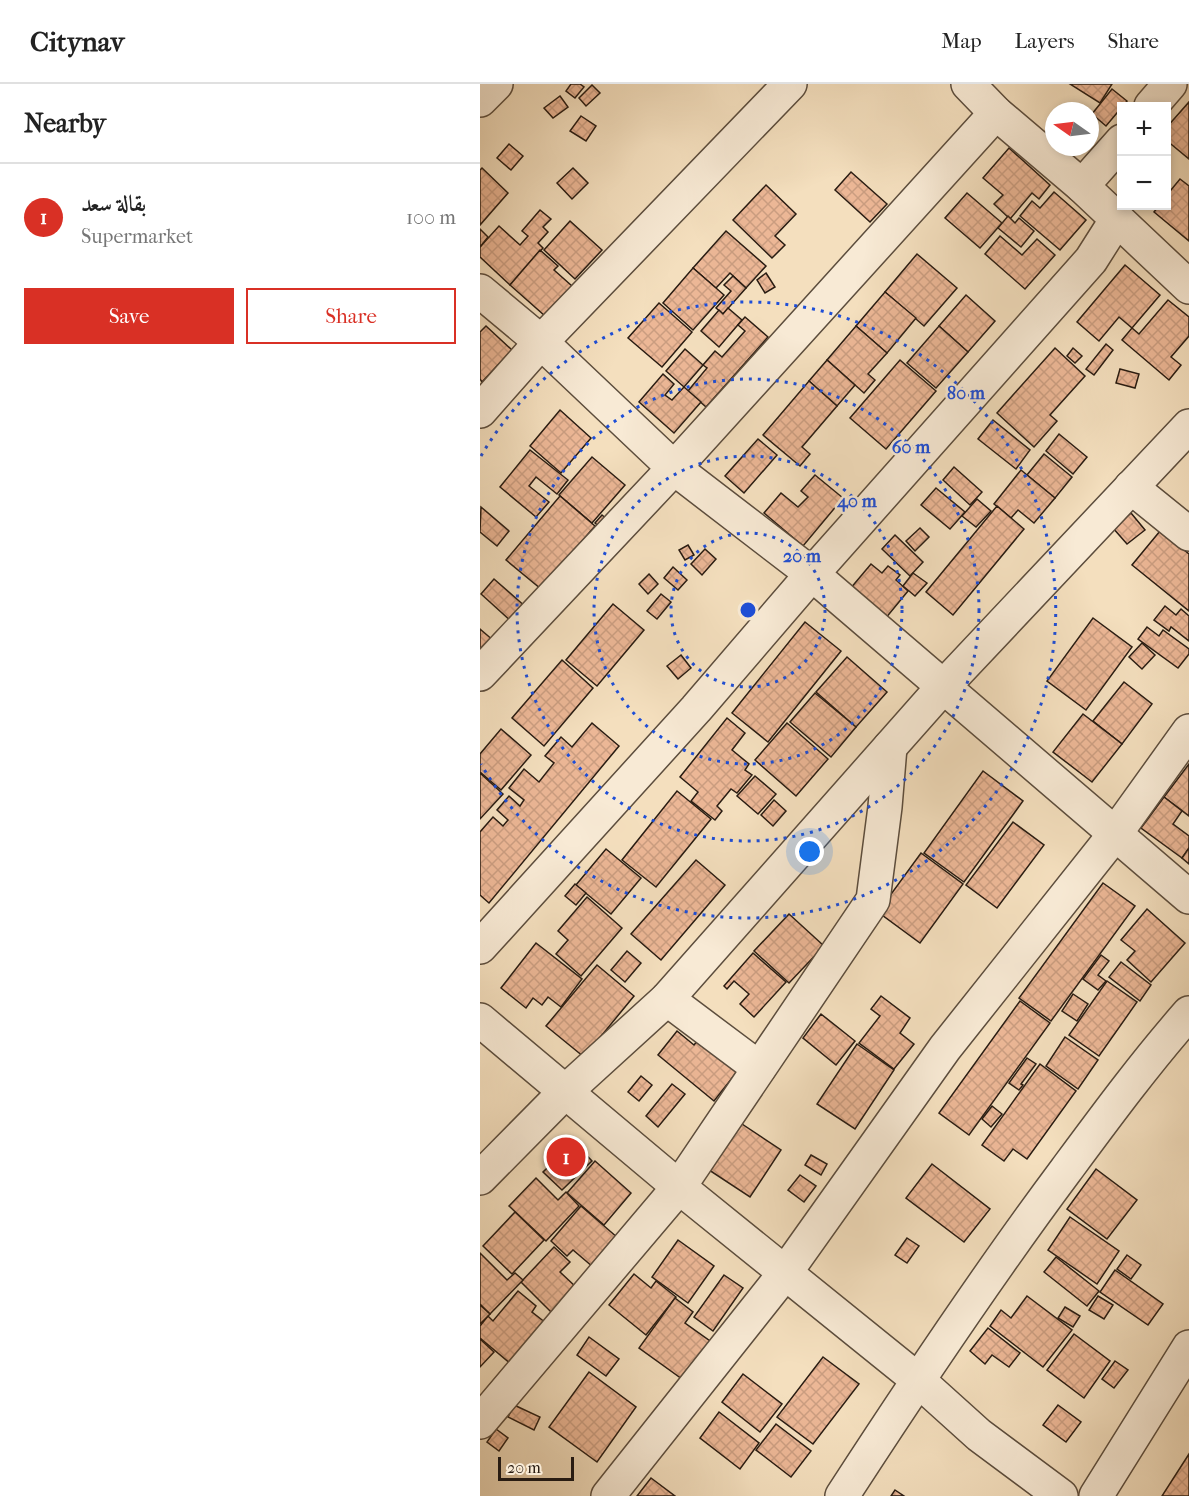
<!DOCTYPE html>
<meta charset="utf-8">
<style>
:root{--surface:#fff;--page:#f6f6f6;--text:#222;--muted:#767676;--line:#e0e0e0;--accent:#d93025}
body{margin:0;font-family:"IM FELL French Canon",Amiri,serif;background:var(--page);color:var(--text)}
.controls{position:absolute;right:18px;top:18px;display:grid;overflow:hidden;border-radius:0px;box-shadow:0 3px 9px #0003}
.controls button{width:54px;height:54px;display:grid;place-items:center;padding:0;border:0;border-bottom:2px solid var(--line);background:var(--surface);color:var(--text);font:30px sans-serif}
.compass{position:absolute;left:565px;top:18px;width:54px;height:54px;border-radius:50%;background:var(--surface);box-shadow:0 3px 9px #0003;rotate:284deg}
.scale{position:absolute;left:18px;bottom:15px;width:76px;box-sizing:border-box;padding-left:6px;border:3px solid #291c12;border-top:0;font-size:16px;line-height:21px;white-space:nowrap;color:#291c12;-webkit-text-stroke:4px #f8ead5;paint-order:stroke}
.you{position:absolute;left:330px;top:768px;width:21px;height:21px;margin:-15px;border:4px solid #fff;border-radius:50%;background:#1a73e8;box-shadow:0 0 0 9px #1a73e833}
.badge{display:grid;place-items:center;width:39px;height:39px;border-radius:50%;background:var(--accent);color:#fff;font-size:20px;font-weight:700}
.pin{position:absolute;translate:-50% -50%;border:3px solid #fff;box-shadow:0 2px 6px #0006}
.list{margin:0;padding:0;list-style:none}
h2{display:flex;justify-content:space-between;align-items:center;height:78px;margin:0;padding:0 24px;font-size:26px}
h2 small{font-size:20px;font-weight:400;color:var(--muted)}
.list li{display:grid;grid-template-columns:39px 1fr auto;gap:18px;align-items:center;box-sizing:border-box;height:108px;padding:0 24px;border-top:2px solid var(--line)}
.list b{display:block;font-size:22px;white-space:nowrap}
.list p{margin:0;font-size:20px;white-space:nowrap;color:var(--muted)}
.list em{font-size:20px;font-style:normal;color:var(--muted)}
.actions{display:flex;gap:12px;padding:18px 24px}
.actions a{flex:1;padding:14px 0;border:2px solid var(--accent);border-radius:0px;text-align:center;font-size:21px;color:var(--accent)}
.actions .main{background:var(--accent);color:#fff}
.map{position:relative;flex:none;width:709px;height:1412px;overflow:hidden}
header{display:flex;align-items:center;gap:36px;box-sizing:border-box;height:84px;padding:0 30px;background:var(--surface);border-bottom:2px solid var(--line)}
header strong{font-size:28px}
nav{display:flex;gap:33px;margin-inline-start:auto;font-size:21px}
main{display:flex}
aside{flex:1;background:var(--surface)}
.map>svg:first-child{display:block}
</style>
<header>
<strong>Citynav</strong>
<nav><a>Map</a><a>Layers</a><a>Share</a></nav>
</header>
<main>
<aside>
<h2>Nearby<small></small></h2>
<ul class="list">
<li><span class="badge">1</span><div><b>بقالة سعد</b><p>Supermarket</p></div><em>100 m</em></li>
</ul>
<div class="actions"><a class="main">Save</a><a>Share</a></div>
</aside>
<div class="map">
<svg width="709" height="1412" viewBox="0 0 709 1412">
<defs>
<pattern id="building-cross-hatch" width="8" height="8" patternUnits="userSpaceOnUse" patternTransform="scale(1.5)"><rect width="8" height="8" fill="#ecb796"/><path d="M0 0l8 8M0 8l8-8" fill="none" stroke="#ca9d80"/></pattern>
</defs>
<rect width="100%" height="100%" fill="#f4dfbe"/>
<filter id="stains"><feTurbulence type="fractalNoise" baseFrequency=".00333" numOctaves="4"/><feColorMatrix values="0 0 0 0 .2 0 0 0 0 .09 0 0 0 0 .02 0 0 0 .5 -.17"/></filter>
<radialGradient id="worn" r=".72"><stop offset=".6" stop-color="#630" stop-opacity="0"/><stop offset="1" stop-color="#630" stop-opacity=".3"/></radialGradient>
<g fill="url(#building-cross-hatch)" stroke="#291c12" stroke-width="1.5">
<polygon points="91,0 100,0 104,3 95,14 86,7"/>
<polygon points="590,0 632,0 620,19"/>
<polygon points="112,1 120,9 106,22 99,14"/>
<polygon points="632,5 647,17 626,42 612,30"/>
<polygon points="80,12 88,23 73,34 64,24"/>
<polygon points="709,18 709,75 686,56 686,44"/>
<polygon points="101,32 116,42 106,57 90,47"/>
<polygon points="29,60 43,72 31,86 17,74"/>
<polygon points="529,64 570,101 559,115 552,109 530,135 514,120 523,111 503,94"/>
<polygon points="2,84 28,109 0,141 0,86"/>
<polygon points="93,84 108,99 92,115 77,99"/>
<polygon points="371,88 407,120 390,138 355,106"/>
<polygon points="700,95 709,102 709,157 674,128 679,122 686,122 686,112"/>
<polygon points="286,101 316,130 295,152 305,161 292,174 253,136"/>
<polygon points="574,108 606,136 580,166 540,132 552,117 560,124"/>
<polygon points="487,109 522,139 500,164 465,134"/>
<polygon points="60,126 71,135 63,143 68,148 58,159 63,164 30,201 0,173 0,163 19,142 40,161 48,152 42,147"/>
<polygon points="528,132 535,139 539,134 554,147 541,163 518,144"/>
<polygon points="90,137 122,166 95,195 64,166"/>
<polygon points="0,145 8,153 0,163"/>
<polygon points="246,147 286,182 266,204 250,189 236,204 213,184"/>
<polygon points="520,152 542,171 557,155 575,171 545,205 505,170"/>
<polygon points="60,166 78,182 74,186 92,202 65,232 30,201"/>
<polygon points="437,170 477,204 444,242 405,208"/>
<polygon points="645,181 680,211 652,244 639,233 619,257 597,238"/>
<polygon points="213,184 244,211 213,246 183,219"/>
<polygon points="286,189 295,203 285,209 277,196"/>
<polygon points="253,192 266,204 243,230 236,224 251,207 244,201"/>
<polygon points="405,208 436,234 407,269 376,242"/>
<polygon points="486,211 515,237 488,268 459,242"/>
<polygon points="688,216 709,233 709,252 691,273 701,281 689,296 642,256 652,244 659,250"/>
<polygon points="179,219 212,248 182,283 148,254"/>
<polygon points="248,224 262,236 239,263 221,247 239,226 243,230"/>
<polygon points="265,233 288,253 226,323 208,307 227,284 223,281 235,267 242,273 265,247 258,241"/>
<polygon points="6,242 32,266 2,298 0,295 0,248"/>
<polygon points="376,242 407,269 388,290 395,296 384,309 347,276"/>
<polygon points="459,242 488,268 456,304 427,279"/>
<polygon points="626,260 633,266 614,291 606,285"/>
<polygon points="575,264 605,292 570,331 577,337 554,363 517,329"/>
<polygon points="593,264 602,272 595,279 587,272"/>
<polygon points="205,265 223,281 204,303 186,287"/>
<polygon points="347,276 375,301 357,322 329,297"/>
<polygon points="420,276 456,307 406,365 370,334"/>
<polygon points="640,285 659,290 655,304 636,299"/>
<polygon points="183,290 194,300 185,311 192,316 204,303 221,318 194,349 159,318"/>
<polygon points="329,297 357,322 322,363 330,370 320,382 283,351"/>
<polygon points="80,326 111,354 81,389 50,362"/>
<polygon points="513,336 550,366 536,385 498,355"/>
<polygon points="579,350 607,373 593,390 566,367"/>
<polygon points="278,355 297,371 264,409 245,392"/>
<polygon points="50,366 88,396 77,410 56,393 49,402 69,418 56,433 20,403"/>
<polygon points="564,370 592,393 575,414 547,391"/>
<polygon points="112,373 145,401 112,439 79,411"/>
<polygon points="474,383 502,408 490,421 463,396"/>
<polygon points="541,386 575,414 554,439 538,426 531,434 514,420"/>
<polygon points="335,391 363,414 323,462 284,429 301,409 318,423 328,413 321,407"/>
<polygon points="456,404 485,428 470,445 441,421"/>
<polygon points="80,412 115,442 61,505 26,476"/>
<polygon points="497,415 511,427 496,443 482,432"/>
<polygon points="517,422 544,445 473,531 446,508"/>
<polygon points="1,423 29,447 17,462 0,448"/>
<polygon points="651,429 665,446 647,460 633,444"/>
<polygon points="122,431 134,441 127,450 115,439"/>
<polygon points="440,444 449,453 435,467 426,457"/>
<polygon points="680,447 709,470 709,527 652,481"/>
<polygon points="415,451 443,478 430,492 402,465"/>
<polygon points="208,461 214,471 205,476 199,466"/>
<polygon points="225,465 236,475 222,491 211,480"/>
<polygon points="391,480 402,489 408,482 420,491 416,496 428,507 405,535 370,505"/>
<polygon points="193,483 207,496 198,506 184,494"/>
<polygon points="433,489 447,499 435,512 423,502"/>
<polygon points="169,490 178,500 168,510 159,500"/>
<polygon points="14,495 47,524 33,539 1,510"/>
<polygon points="181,510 191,518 177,535 167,527"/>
<polygon points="133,520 164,546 117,602 86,576"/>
<polygon points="685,522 696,531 701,525 709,532 709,557 691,543 689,547 674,536"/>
<polygon points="613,534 652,563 606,626 567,597"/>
<polygon points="325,538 361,567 288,658 252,629"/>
<polygon points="667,543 679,552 683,546 709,565 709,570 698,584 658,555"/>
<polygon points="0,545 14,557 0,574"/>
<polygon points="662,559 675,571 662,585 649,573"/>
<polygon points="201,571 211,584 198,595 187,582"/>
<polygon points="367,573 407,608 376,643 336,608"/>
<polygon points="82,576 113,604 64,662 32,634"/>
<polygon points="644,598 672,620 642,660 613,637"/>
<polygon points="335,609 376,643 351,673 310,638"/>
<polygon points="603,630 642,660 612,698 573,668"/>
<polygon points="247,634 265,649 252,666 269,680 265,686 272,691 257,709 251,705 237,722 242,727 235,736 211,717 218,708 200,693"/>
<polygon points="112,639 139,662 9,819 0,811 0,748 13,733 23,742 28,736 17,726 29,712 40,722 44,716 29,704 44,685 59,698 74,679 65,672 81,653 92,663"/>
<polygon points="307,639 348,675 316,712 275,676"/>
<polygon points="21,645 51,671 21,706 0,688 0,670"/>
<polygon points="709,680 709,732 684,713"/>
<polygon points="503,687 543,717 484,798 444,769"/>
<polygon points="0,689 23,710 0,735"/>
<polygon points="275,692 296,710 278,730 257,712"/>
<polygon points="197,707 231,735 176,803 142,776"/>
<polygon points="684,713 702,727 693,740 709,752 709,764 702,774 661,744"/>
<polygon points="294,716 306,727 293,742 281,731"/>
<polygon points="533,738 564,761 517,824 486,801"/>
<polygon points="709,764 709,780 702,774"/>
<polygon points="126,765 161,794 131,830 96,801"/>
<polygon points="441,769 483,800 440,859 398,828"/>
<polygon points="216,776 245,801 181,876 151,850"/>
<polygon points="623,799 655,822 571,937 539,914"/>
<polygon points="95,800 106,809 96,821 85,812"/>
<polygon points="107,813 142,844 101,892 76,870 88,856 78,847"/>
<polygon points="667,825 705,859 671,898 647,876 655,867 641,856"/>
<polygon points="309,830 344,862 309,899 274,867"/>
<polygon points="56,859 102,895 81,923 68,913 62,921 53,914 46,924 21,904"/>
<polygon points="147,867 161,879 145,898 131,886"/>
<polygon points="273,869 306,898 274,933 260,920 269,910 254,897 247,905 244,902"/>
<polygon points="621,871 629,877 618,891 626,897 618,906 603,895"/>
<polygon points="641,878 671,901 660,917 629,893"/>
<polygon points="117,881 154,912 104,973 66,942"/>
<polygon points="627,897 657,918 619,972 589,951"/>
<polygon points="593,910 608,920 597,937 582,927"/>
<polygon points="401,912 430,934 420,949 434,960 414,985 379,959 400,932 391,925"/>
<polygon points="540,917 570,939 489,1051 459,1029"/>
<polygon points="341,930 375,957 356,981 323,954"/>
<polygon points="197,947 214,961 225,947 264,979 234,1017 178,971"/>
<polygon points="585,953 618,976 598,1005 566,982"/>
<polygon points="377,960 414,986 375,1045 337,1020"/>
<polygon points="547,974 556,980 541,1000 543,1001 539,1006 529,999"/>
<polygon points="560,980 596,1007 547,1075 533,1065 524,1077 502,1061"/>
<polygon points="161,992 172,1001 159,1017 148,1008"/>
<polygon points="192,1000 205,1010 178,1043 166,1032"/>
<polygon points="512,1022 522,1030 511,1043 502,1035"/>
<polygon points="259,1038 301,1066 270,1113 229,1086"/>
<polygon points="94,1058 112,1077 82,1106 63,1088"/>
<polygon points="331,1071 347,1080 341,1091 325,1081"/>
<polygon points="115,1077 151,1109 124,1141 87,1109"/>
<polygon points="452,1080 510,1125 484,1158 426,1114"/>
<polygon points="616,1085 657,1116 627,1155 587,1125"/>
<polygon points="320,1091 336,1102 324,1118 308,1106"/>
<polygon points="56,1094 78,1116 86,1108 99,1122 66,1157 29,1122"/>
<polygon points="101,1122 138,1154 113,1183 93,1166 87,1172 71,1157"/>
<polygon points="35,1128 64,1156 32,1190 3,1162"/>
<polygon points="590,1133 639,1167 617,1200 568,1166"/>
<polygon points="427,1154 439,1162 427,1179 415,1171"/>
<polygon points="198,1156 234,1182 208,1219 172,1193"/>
<polygon points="74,1163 90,1178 80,1188 97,1204 73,1230 41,1198"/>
<polygon points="0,1169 27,1196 35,1189 43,1196 10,1230 0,1220"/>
<polygon points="647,1171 661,1181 651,1195 637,1185"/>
<polygon points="576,1173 619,1207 607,1222 564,1188"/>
<polygon points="635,1186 683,1220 668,1241 620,1208"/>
<polygon points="154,1190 171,1204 176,1197 196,1213 166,1251 129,1221"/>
<polygon points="244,1191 263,1204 233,1247 214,1233"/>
<polygon points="38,1207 56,1222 52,1228 66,1239 32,1281 0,1254 0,1242 8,1232 13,1237"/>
<polygon points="547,1212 592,1246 563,1283 510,1242 521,1226 531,1234"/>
<polygon points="618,1212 633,1221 624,1235 609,1226"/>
<polygon points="195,1214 213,1228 205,1239 230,1257 202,1295 159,1264"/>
<polygon points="0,1221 10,1230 0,1240"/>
<polygon points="585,1223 600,1232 593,1243 578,1234"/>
<polygon points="508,1244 540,1269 529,1283 512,1271 505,1280 490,1267"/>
<polygon points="594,1250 630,1277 604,1314 567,1286"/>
<polygon points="109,1253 139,1275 126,1292 97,1271"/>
<polygon points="0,1255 14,1268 0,1283"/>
<polygon points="343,1273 379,1300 333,1360 297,1333"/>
<polygon points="635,1277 648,1286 634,1304 622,1295"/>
<polygon points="109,1288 156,1323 117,1378 69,1343"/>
<polygon points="263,1290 302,1320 280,1348 242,1318"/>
<polygon points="34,1321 60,1333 54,1346 28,1333"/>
<polygon points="578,1321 601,1338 586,1358 563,1341"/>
<polygon points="239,1328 279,1359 260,1385 220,1354"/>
<polygon points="296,1340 331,1367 311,1393 276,1366"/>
<polygon points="16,1345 28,1354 19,1367 7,1358"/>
<polygon points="709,1370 709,1412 682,1412"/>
<polygon points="171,1394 195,1412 157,1412"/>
<polygon points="415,1406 424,1412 411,1412"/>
</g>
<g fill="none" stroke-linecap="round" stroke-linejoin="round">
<g stroke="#5c4d3d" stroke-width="36">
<g id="minor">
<polyline points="488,0 516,29 602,102 709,203"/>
<polyline points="0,16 16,0"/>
<polyline points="671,22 690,0"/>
<polyline points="602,102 642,57"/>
<polyline points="0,207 61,258 194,384 332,490 709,813"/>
<polyline points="0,327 61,258 310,0"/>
<polyline points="651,403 709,450"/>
<polyline points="0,590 194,384 516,29"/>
<polyline points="0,863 216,625 332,490 611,176 637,135"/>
<polyline points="187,915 279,984"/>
<polyline points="0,936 199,1103 438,1296 499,1351 581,1412"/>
<polyline points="0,1094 86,1007 187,915 463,603 709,342"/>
<polyline points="0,1338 199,1103 393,816 405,723 410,663"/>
<polyline points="128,1412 305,1189 465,964 635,750 709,647"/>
<path d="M362 1412C434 1301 507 1192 586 1086 626 1032 665 979 709 929"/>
<polyline points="616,1412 709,1263"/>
</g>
</g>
<use href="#minor" stroke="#f8ead5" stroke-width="33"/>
</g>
<g fill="none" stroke="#1d4ed8" stroke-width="3" stroke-dasharray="3 6">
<circle cx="268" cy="526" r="77"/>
<circle cx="268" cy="526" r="154"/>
<circle cx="268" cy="526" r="231"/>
<path d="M1 372A308 308 0 1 1 1 680"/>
</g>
<circle cx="268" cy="526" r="9" fill="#1d4ed8" stroke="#f8ead5" stroke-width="3"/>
<g font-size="18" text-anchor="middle" font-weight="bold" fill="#1d4ed8" stroke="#f8ead5" stroke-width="5" stroke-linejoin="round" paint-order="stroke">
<text x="486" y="315">80 m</text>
<text x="431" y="369">60 m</text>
<text x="377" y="423">40 m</text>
<text x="322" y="478">20 m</text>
</g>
<rect width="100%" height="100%" filter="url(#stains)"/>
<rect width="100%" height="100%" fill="url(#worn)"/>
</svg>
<div class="controls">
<button>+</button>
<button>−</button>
</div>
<svg class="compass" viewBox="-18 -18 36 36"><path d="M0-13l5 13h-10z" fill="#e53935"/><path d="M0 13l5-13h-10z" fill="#767676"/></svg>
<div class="scale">20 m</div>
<div class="you"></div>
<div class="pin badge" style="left:86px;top:1073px">1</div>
</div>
</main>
